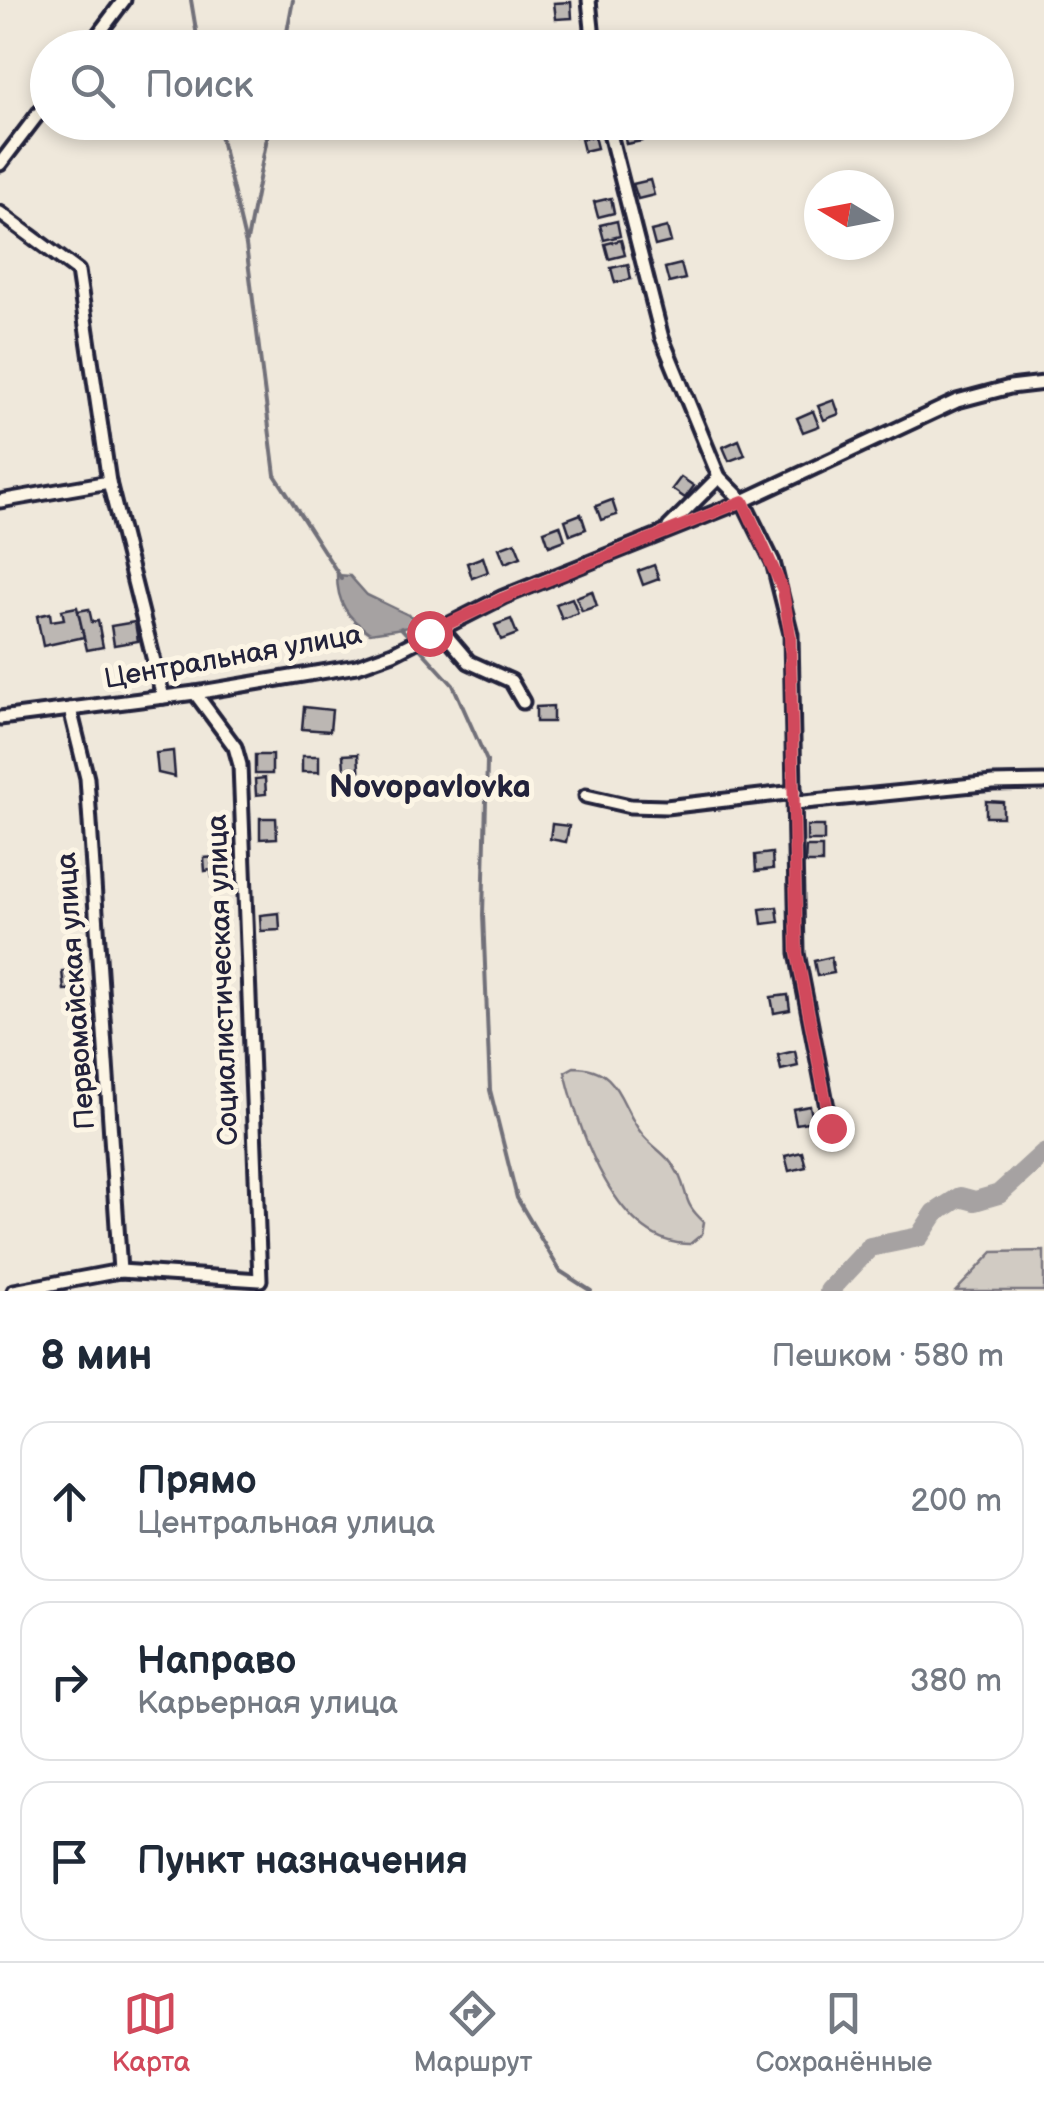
<!DOCTYPE html>
<html lang="ru">
<meta charset="utf-8">
<style>
:root{--surface:#fff;--page:#f2f2f3;--text:#1f2937;--muted:#747a83;--line:#e0e1e3;--accent:#d1495b}
body{margin:0;font-family:"Balsamiq Sans",sans-serif;background:var(--page);color:var(--text)}
.compass{position:absolute;left:804px;top:170px;width:90px;height:90px;border-radius:50%;background:var(--surface);box-shadow:0 5px 15px #0003;rotate:280deg}
.stop{position:absolute;width:30px;height:30px;margin:-22px;border:8px solid #d1495b;border-radius:50%;background:#fff}
.stop.end{background:#d1495b;border-color:#fff;box-shadow:0 2px 10px #0008}
.list{margin:0;padding:0;list-style:none}
h2{display:flex;justify-content:space-between;align-items:center;height:130px;margin:0;padding:0 40px;font-size:42px}
h2 small{font-size:32px;font-weight:400;color:var(--muted)}
.list li{display:grid;grid-template-columns:65px 1fr auto;gap:30px;align-items:center;box-sizing:border-box;height:160px;margin:0 20px 20px;padding:0 20px;border:2px solid var(--line);border-radius:30px}
.list b{display:block;font-size:38px;white-space:nowrap}
.list p{margin:0;font-size:32px;white-space:nowrap;color:var(--muted)}
.list em{font-size:32px;font-style:normal;color:var(--muted)}
.icon{flex:none;width:55px;height:55px;fill:none;stroke:currentColor;stroke-width:2;stroke-linecap:round;stroke-linejoin:round}
.map{position:relative;flex:none;width:1044px;height:1291px;overflow:hidden}
.search{position:absolute;background:var(--surface);box-shadow:0 5px 15px #0003;left:30px;right:30px;top:30px;height:110px;display:flex;align-items:center;gap:25px;box-sizing:border-box;padding:0 35px;border-radius:55px;color:var(--muted);font-size:38px}
.sheet{height:670px;background:var(--surface)}
nav{display:flex;justify-content:space-around;align-items:center;box-sizing:border-box;height:140px;border-top:2px solid var(--line);background:var(--surface);font-size:28px;color:var(--muted)}
nav a{display:grid;justify-items:center;gap:5px}
nav .on{color:var(--accent)}
.map>svg:first-child{display:block}
</style>
<div class="map">
<svg width="1044" height="1291" viewBox="0 0 1044 1291">
<rect width="100%" height="100%" fill="#efe8db"/>
<filter id="ink" filterUnits="userSpaceOnUse"><feTurbulence type="fractalNoise" baseFrequency=".01" numOctaves="2"/><feDisplacementMap in="SourceGraphic" scale="20" xChannelSelector="R" yChannelSelector="G"/><feConvolveMatrix kernelMatrix="1 2 1 2 8 2 1 2 1" color-interpolation-filters="sRGB"/></filter>
<g filter="url(#ink)">
<g fill="#d1cbc3" stroke="#7a767f" stroke-width="2.5">
<path d="M574 1067C621 1067 619 1105 642 1134 654 1149 669 1155 679 1175 689 1197 683 1203 704 1222L702 1234 690 1244C616 1245 579 1130 565 1072Z"/>
<polygon points="1044,1251 1044,1291 956,1291 993,1252"/>
</g>
<path fill="#a6a2a2" stroke="#716f79" stroke-width="2.5" d="M337 575 350 576 367 595 413 617 409 627 370 633C347 618 337 602 337 575Z"/>
<g fill="none" stroke-linecap="round" stroke-linejoin="round">
<g stroke="#716f79" stroke-width="4">
<polyline points="191,0 199,48"/>
<polyline points="284,48 293,0"/>
<polyline points="217,122 246,245 275,475 341,578"/>
<polyline points="247,241 270,122"/>
<polyline points="401,628 453,685 487,761 483,915 490,1090 517,1198 560,1271 591,1291"/>
</g>
<polyline stroke="#a6a2a2" stroke-width="20" points="829,1291 870,1247 919,1237 935,1213 960,1197 975,1201 999,1194 1044,1153"/>
</g>
<g fill="#bcb7b3" stroke="#22223b" stroke-width="2.5">
<polygon points="571,2 572,18 556,19 554,3"/>
<polygon points="573,122 590,122 592,132 576,136"/>
<polygon points="639,125 642,141 626,144 623,128"/>
<polygon points="594,136 597,148 584,151 581,139"/>
<polygon points="650,180 654,195 638,199 633,184"/>
<polygon points="611,198 614,213 598,217 594,202"/>
<polygon points="617,221 620,236 604,240 600,225"/>
<polygon points="667,227 671,242 655,246 651,231"/>
<polygon points="621,240 625,255 609,259 605,244"/>
<polygon points="628,264 631,279 615,283 611,268"/>
<polygon points="681,264 685,279 669,283 665,268"/>
<polygon points="834,400 839,414 824,420 818,406"/>
<polygon points="813,411 819,426 803,432 797,418"/>
<polygon points="739,440 745,455 729,461 723,447"/>
<polygon points="681,477 694,486 685,498 672,489"/>
<polygon points="612,500 617,515 601,520 596,506"/>
<polygon points="581,514 586,529 570,535 565,520"/>
<polygon points="560,525 565,540 549,546 544,531"/>
<polygon points="515,542 521,557 505,563 499,548"/>
<polygon points="483,557 488,572 472,578 467,563"/>
<polygon points="654,565 659,579 643,585 638,571"/>
<polygon points="592,591 597,606 582,611 576,597"/>
<polygon points="572,598 578,613 562,619 556,604"/>
<polygon points="77,607 84,637 43,646 37,616 50,613 51,621 64,619 62,610"/>
<polygon points="89,609 92,622 98,621 103,647 87,650 78,611"/>
<polygon points="511,619 517,634 501,640 495,625"/>
<polygon points="135,622 138,641 114,645 111,626"/>
<polygon points="553,706 553,722 536,722 536,707"/>
<polygon points="304,707 332,710 330,731 302,729"/>
<polygon points="173,751 175,777 158,773 156,753"/>
<polygon points="358,754 360,781 345,782 343,755"/>
<rect x="255" y="755" width="17" height="19"/>
<rect x="302" y="756" width="17" height="16"/>
<polygon points="265,778 266,794 256,795 255,779"/>
<polygon points="986,801 1003,802 1003,817 986,817"/>
<polygon points="260,818 276,818 277,838 260,839"/>
<polygon points="552,824 569,826 566,842 550,839"/>
<rect x="807" y="826" width="17" height="15"/>
<polygon points="806,847 822,847 822,863 805,863"/>
<polygon points="772,853 773,869 756,871 755,855"/>
<polygon points="230,856 232,876 212,877 211,870 205,871 204,858"/>
<polygon points="777,907 779,922 762,924 760,909"/>
<polygon points="279,913 280,930 261,931 260,915"/>
<polygon points="831,957 834,973 817,976 814,961"/>
<polygon points="82,969 83,989 64,990 62,971"/>
<polygon points="788,995 790,1010 774,1013 771,997"/>
<polygon points="795,1051 798,1066 781,1070 778,1055"/>
<polygon points="810,1106 813,1121 796,1124 793,1109"/>
<polygon points="802,1152 806,1167 789,1171 785,1156"/>
</g>
<g fill="none" stroke-linecap="round" stroke-linejoin="round">
<g stroke="#22223b" stroke-width="19">
<g id="minor">
<polyline points="589,0 594,48"/>
<polyline points="88,48 124,0"/>
<polyline points="607,122 662,338 719,477 743,501 773,562 791,634 797,953 831,1128"/>
<polyline points="0,164 48,101"/>
<polyline points="0,213 78,271 109,482 163,697"/>
<polyline points="0,501 109,482"/>
<polyline points="669,527 719,477"/>
<polyline points="440,628 469,662 511,681 523,702"/>
<polyline points="70,709 87,778 120,1271"/>
<polyline points="0,718 195,693 357,666 393,653 503,597 743,501 957,401 1010,387 1044,383"/>
<polyline points="586,796 630,806 666,807 795,792"/>
<polyline points="795,803 993,783 1044,782"/>
<polyline points="14,1291 120,1271 260,1280 240,765 235,747 195,693"/>
</g>
</g>
<use href="#minor" stroke="#fcf5e5" stroke-width="11"/>
</g>
</g>
<g fill="none" stroke-linecap="round" stroke-linejoin="round" filter="url(#ink)">
<polyline stroke="#d1495b" stroke-width="12" points="429,633 503,598 743,501 783,590 790,634 797,953 831,1128"/>
</g>
<g text-anchor="middle" dominant-baseline="central" stroke-width="10" stroke-linejoin="round" paint-order="stroke">
<g font-size="28" fill="#22223b" stroke="#fcf5e5">
<text transform="translate(233 657) rotate(-10)">Центральная улица</text>
<text transform="translate(223 980) rotate(-92)">Социалистическая улица</text>
<text transform="translate(76 991) rotate(-94)">Первомайская улица</text>
</g>
<g font-size="32" font-weight="bold" fill="#22223b" stroke="#fcf5e5">
<text x="430" y="787">Novopavlovka</text>
</g>
</g>
</svg>
<svg class="compass" viewBox="-18 -18 36 36"><path d="M0-13l5 13h-10z" fill="#e53935"/><path d="M0 13l5-13h-10z" fill="#747a83"/></svg>
<div class="stop" style="left:429px;top:633px"></div>
<div class="stop end" style="left:831px;top:1128px"></div>
<div class="search"><svg class="icon" aria-label="search" viewBox="0 0 24 24"><circle cx="10" cy="10" r="6"/><path d="M15 15l6 6"/></svg>Поиск</div>
</div>
<section class="sheet">
<h2>8 мин<small>Пешком · 580 m</small></h2>
<ul class="list">
<li><svg class="icon" aria-label="ahead" viewBox="0 0 24 24"><path d="M12 20V5M6 11l6-6 6 6"/></svg><div><b>Прямо</b><p>Центральная улица</p></div><em>200 m</em></li>
<li><svg class="icon" aria-label="right" viewBox="0 0 24 24"><path d="M7 20v-9h11M14 6l5 5-5 5"/></svg><div><b>Направо</b><p>Карьерная улица</p></div><em>380 m</em></li>
<li><svg class="icon" aria-label="arrive" viewBox="0 0 24 24"><path d="M6 21V4h12l-3 4 3 4H6"/></svg><div><b>Пункт назначения</b></div></li>
</ul>
</section>
<nav>
<a class="on"><svg class="icon" aria-label="map" viewBox="0 0 24 24"><path d="M3 6l6-2 6 2 6-2v14l-6 2-6-2-6 2zM9 4v14M15 6v14"/></svg>Карта</a>
<a><svg class="icon" aria-label="directions" viewBox="0 0 24 24"><path d="M12 3l9 9-9 9-9-9zM9 14v-3h6M13 9l2 2-2 2"/></svg>Маршрут</a>
<a><svg class="icon" aria-label="saved" viewBox="0 0 24 24"><path d="M7 4h10v16l-5-4-5 4z"/></svg>Сохранённые</a>
</nav>
